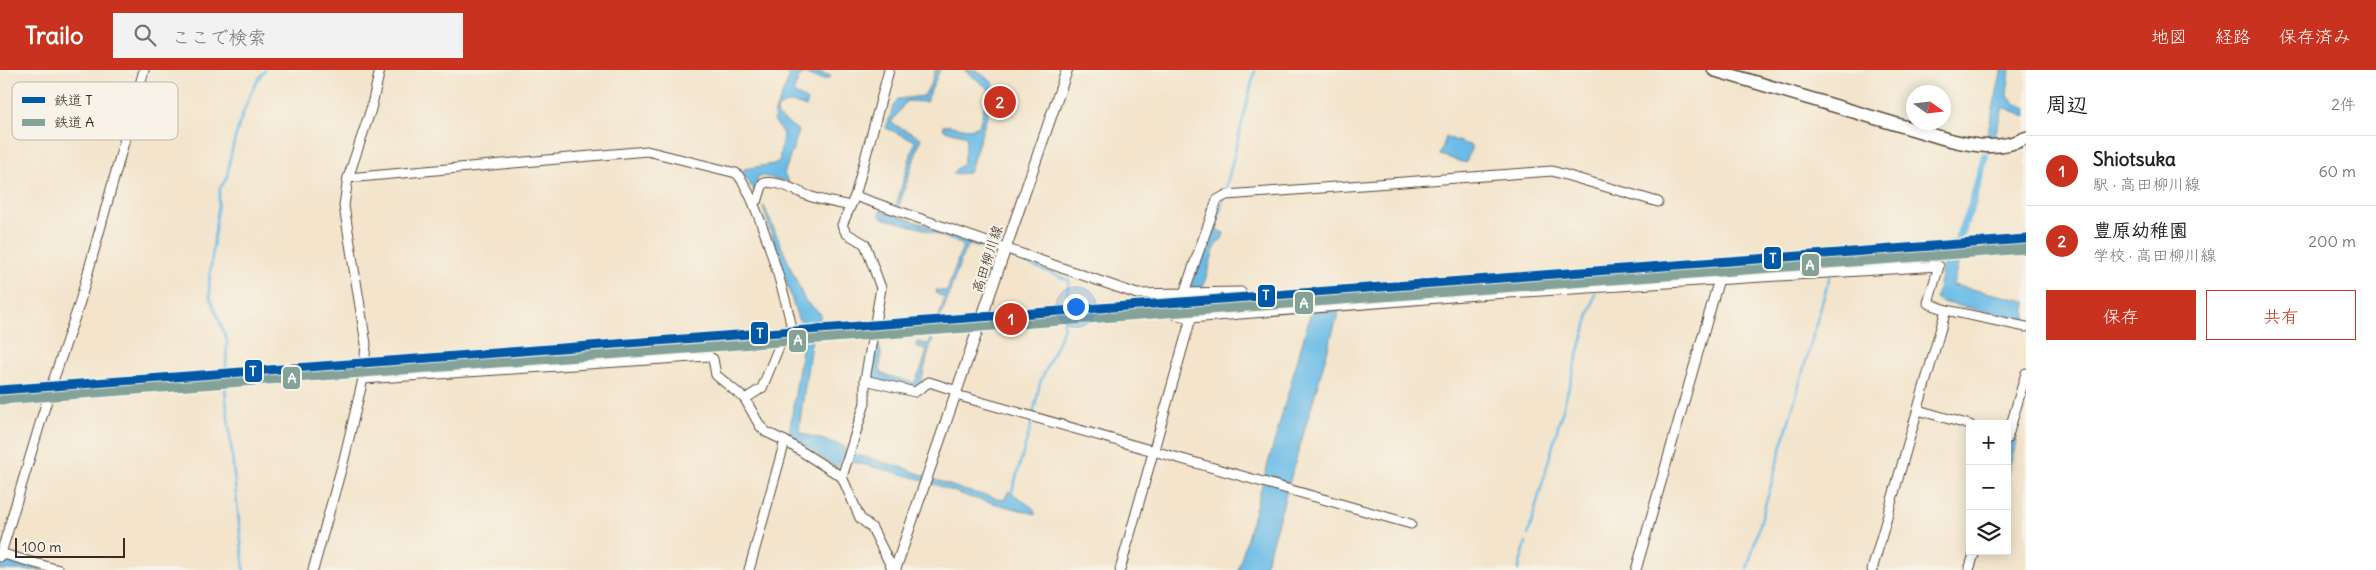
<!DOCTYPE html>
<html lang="ja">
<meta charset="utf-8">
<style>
:root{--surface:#fff;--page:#f2f2f2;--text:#202124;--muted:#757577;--line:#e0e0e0;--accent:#c8321e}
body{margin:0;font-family:Delius,"Klee One",sans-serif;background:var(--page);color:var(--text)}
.controls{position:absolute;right:15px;bottom:15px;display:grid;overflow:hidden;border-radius:0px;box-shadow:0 2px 12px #0003}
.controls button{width:45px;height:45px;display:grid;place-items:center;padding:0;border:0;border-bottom:1px solid var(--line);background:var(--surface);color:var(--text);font:25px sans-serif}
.compass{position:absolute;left:1906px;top:15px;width:45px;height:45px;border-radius:50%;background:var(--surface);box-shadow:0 2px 12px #0003;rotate:104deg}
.scale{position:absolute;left:15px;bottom:12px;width:110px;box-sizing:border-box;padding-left:5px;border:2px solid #3b2a1e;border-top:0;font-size:14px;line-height:18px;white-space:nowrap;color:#3b2a1e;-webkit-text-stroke:4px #f7f3e8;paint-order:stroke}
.you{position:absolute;left:1075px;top:236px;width:18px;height:18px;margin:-12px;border:4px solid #fff;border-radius:50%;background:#1a73e8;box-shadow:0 0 0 8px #1a73e833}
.badge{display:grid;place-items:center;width:32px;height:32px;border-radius:50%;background:var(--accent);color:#fff;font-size:16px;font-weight:700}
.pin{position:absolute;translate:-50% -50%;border:2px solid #fff;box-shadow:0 1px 5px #0006}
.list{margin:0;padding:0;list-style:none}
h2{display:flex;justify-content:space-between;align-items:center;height:65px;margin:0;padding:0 20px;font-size:21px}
h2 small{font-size:16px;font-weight:400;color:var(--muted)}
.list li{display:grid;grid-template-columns:32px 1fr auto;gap:15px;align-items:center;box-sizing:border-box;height:70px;padding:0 20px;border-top:1px solid var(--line)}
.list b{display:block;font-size:19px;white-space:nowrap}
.list p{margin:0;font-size:16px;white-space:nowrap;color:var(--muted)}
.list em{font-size:16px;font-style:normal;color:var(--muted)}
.actions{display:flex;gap:10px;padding:15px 20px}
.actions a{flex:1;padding:11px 0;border:1px solid var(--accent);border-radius:0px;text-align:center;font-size:18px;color:var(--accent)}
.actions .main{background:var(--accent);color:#fff}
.icon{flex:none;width:28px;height:28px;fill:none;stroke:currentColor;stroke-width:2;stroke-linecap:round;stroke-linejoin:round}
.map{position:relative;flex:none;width:2026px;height:500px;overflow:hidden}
header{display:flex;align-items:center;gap:30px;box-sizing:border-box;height:70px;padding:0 25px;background:var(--accent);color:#fff}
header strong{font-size:24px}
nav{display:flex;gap:28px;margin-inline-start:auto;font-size:18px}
.search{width:350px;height:45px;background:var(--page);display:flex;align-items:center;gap:12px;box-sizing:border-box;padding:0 18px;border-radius:0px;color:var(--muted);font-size:19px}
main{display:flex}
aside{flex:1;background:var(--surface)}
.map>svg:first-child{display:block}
</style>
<header>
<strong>Trailo</strong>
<div class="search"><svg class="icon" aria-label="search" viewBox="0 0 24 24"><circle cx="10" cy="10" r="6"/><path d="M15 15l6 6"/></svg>ここで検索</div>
<nav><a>地図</a><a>経路</a><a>保存済み</a></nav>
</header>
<main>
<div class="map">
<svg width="2026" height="500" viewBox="0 0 2026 500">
<rect width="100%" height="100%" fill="#f7f3e8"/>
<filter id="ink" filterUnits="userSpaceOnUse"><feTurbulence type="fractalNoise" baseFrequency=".02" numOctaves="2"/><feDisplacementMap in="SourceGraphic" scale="10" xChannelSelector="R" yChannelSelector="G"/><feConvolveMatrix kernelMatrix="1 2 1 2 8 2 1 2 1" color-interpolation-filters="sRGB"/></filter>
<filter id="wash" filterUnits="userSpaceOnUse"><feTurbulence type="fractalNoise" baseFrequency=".0096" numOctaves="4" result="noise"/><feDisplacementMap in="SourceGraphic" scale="20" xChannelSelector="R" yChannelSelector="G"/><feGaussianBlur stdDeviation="1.12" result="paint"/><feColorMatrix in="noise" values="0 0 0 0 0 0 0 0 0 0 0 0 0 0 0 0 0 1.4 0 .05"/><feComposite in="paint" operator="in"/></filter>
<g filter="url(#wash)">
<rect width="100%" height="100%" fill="#f3e4cb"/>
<g fill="#6bbce7" stroke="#537382">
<path d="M780 0H813L831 6 829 9H819L805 4 799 7 793 23 808 31 806 37C796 33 785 30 777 39L778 46 799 61 784 104 789 112 763 106H758L755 122 742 102 744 99 779 93 783 64 774 50 775 42 790 6Z"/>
<path d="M935 0H940L926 32 906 31 891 53 921 68 896 145 984 175 983 178 969 175 964 182 929 280 921 313 915 318 869 308 875 276H879C884 286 877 295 882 304L914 313 922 297 927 280 916 276 917 272 929 274 945 228 937 224 936 220 947 221 963 175 924 159 882 148 879 144 880 141 893 145 915 71 886 58 894 35 898 29 924 26 932 11Z"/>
<path d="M964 0H976L993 13 995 21 969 103 953 104 956 99 963 94 967 66 944 60 943 56C956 54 966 63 979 56L989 19Z"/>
<polygon points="2002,0 2010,0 2007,25 2014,33 2026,38 2026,46 2003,37 1994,69 1986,69"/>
<polygon points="1446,67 1472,76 1466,93 1440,85"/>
<polygon points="764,136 805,231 821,244 819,251 814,254 812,267 799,358 803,364 844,376 844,381 904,398 963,420 1004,430 1009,421 1033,438 1036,444 969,427 920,409 851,391 840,391 837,399 789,364 803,272 803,254 798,249 763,137"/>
<polygon points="1213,158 1224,163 1222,169 1218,172 1214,180 1197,237 1195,241 1188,239 1192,213"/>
<polygon points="1951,172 1961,172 1962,178 1953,215 2026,231 2026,250 1942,232 1936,228 1946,182"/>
<polygon points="1339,241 1264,500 1238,500 1311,242"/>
<polygon points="2009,369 2017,371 2007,405"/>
<polygon points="0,487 43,500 0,500"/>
</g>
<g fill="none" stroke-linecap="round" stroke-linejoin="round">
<g stroke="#6bbce7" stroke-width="2.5">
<polyline points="1225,122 1255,0"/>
<polyline points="1215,161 1223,130"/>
<polyline points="1956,174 1959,166"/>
<polyline points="1008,186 1069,210 1063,260 1040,313 1030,359 1011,425"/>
<polyline points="2012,373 2026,321"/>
<polyline points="1528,465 1595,223"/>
<path d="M244 500 225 319 227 270 210 228 209 213 220 118C230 106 227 103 230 89 235 65 249 18 265 0"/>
<polyline points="1518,500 1526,473"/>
<polyline points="1747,500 1830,205"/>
</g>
<polyline stroke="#6bbce7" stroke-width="8" points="1959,166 1972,135 1985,86"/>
</g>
</g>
<g filter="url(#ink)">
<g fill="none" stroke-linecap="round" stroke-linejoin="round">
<g stroke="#574638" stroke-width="11">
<g id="minor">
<path d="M348 108 647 81 736 103C755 120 790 238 793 266"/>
<polyline points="855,126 1137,224 1184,223 1217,130 1226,125 1552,101 1658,132"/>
<path d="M754 132 758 129 763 113C781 110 796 122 812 127 824 131 838 133 850 136"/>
<polyline points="1184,223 1241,222"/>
<polyline points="1168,225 1168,233 1174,244 1191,248 1476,225 1939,196 1928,233 1946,240 2026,257"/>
<polyline points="363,309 708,286 713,289 716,305 745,329 760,356 766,362 785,371 842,407 860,448 872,458 893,500"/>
<polyline points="865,310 915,322 929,312 957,321"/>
<polyline points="956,325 1411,454"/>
<polyline points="745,329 762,318 780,274 793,266 872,261"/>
<polyline points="1918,340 1970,355"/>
<polyline points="2007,369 2026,303"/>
<polyline points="842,407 865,333 865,310 881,218 865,174 846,163 842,155 855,126 889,0"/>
<polyline points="0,483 59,500"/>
<polyline points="0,487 51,317 79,235 144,0"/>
<polyline points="313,500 344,389 363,309 366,274 344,136 348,108 371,39 380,0"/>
<polyline points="749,500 785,371"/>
<polyline points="1120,500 1191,248"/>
<polyline points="1636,500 1719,209"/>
<polyline points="1872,500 1946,240"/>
<polyline points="1969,500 1975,481"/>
</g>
</g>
<g stroke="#574638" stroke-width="12">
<polyline id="major" points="895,500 1067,0"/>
</g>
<g stroke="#574638" stroke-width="15">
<path id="highway" d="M1714 0 1946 69C1974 76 1999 81 2026 68"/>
</g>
<use href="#minor" stroke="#fff" stroke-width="9"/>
<use href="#major" stroke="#fff" stroke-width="10"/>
<use href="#highway" stroke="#fff" stroke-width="12"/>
<g stroke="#f7f3e8" stroke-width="12">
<polyline id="rail-1" points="0,320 2026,169"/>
</g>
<g stroke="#f7f3e8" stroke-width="12">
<polyline id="rail-2" points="1,330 2026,179"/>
</g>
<use href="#rail-1" stroke="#0059a6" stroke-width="9"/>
<use href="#rail-2" stroke="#84a298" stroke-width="9"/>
</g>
</g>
<g text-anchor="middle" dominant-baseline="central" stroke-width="4" stroke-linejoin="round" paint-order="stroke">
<g font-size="14" fill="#3b2a1e" stroke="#f7f3e8">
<text transform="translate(987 189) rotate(-72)">高田柳川線</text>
</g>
</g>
<rect x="12" y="12" width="166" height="58" rx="8" fill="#f7f3e8" stroke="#bfb7ab" stroke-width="1"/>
<rect x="22" y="27" width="23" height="6" fill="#0059a6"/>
<rect x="22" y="49" width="23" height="7" fill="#84a298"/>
<g font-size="14" fill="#3b2a1e">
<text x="54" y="35">鉄道 T</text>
<text x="54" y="57">鉄道 A</text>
</g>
<g stroke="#f7f3e8" stroke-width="2">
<rect x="1763" y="176" width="19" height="24" rx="5" fill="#0059a6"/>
<rect x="1801" y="183" width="19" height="24" rx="5" fill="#84a298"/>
<rect x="1257" y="214" width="19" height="24" rx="5" fill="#0059a6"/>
<rect x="1294" y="221" width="20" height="24" rx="5" fill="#84a298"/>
<rect x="750" y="251" width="19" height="24" rx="5" fill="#0059a6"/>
<rect x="788" y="259" width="19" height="24" rx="5" fill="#84a298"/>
<rect x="244" y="289" width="19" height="24" rx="5" fill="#0059a6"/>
<rect x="282" y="296" width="19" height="24" rx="5" fill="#84a298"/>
</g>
<g font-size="14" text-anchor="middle" font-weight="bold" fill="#fff">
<text x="1773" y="193">T</text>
<text x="1810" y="200">A</text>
<text x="1266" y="230">T</text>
<text x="1304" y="238">A</text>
<text x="760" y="268">T</text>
<text x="798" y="275">A</text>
<text x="253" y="306">T</text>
<text x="292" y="313">A</text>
</g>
</svg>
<div class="controls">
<button>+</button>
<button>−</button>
<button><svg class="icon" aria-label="layers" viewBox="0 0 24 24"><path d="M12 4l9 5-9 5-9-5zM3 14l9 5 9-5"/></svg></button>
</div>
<svg class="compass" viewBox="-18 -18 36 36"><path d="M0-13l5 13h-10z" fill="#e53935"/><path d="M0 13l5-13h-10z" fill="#757577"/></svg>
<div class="scale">100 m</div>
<div class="you"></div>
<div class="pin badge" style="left:1011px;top:249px">1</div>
<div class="pin badge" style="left:1000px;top:32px">2</div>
</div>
<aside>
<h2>周辺<small>2件</small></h2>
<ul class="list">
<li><span class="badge">1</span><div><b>Shiotsuka</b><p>駅 · 高田柳川線</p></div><em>60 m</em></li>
<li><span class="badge">2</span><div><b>豊原幼稚園</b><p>学校 · 高田柳川線</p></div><em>200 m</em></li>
</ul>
<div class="actions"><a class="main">保存</a><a>共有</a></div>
</aside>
</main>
